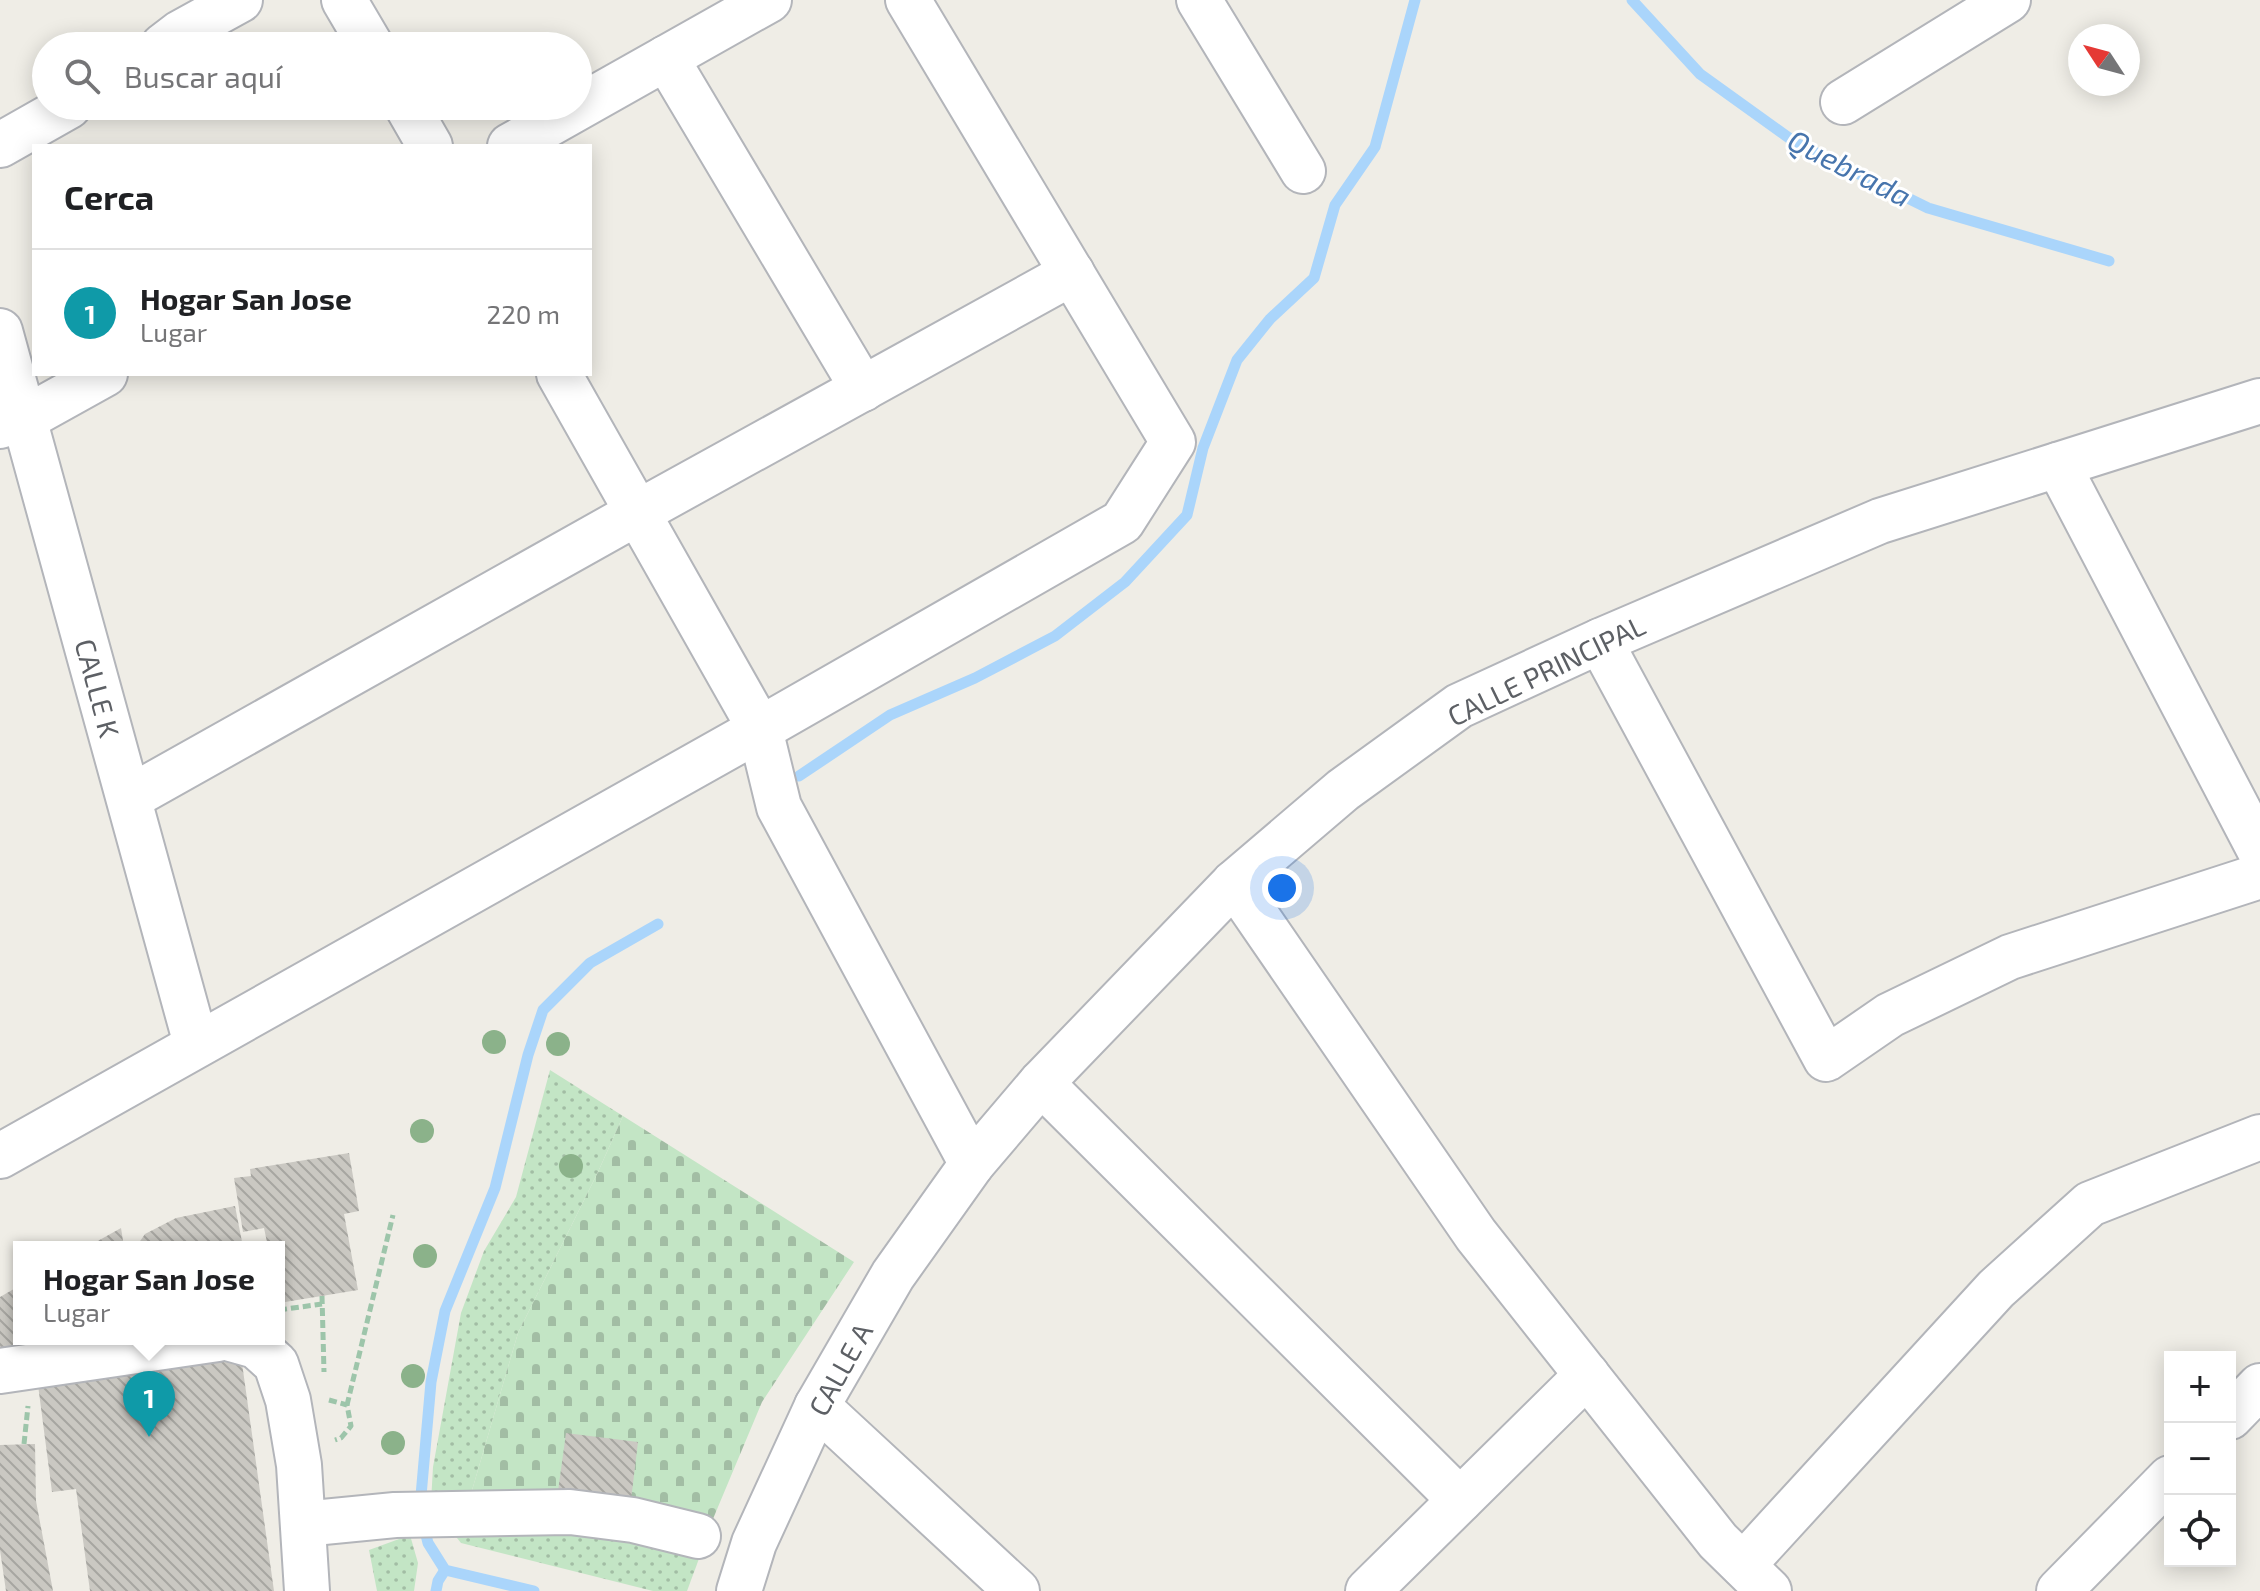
<!DOCTYPE html>
<html lang="es">
<meta charset="utf-8">
<style>
:root{--surface:#fff;--page:#f2f2f2;--text:#202124;--muted:#757577;--line:#e0e0e0;--accent:#0f766e}
body{margin:0;font-family:"Exo 2",sans-serif;background:var(--page);color:var(--text)}
.controls{position:absolute;right:24px;bottom:24px;display:grid;overflow:hidden;border-radius:0px;box-shadow:0 4px 20px #0003}
.controls button{width:72px;height:72px;display:grid;place-items:center;padding:0;border:0;border-bottom:2px solid var(--line);background:var(--surface);color:var(--text);font:40px sans-serif}
.compass{position:absolute;left:2068px;top:24px;width:72px;height:72px;border-radius:50%;background:var(--surface);box-shadow:0 4px 20px #0003;rotate:306deg}
.you{position:absolute;left:1282px;top:888px;width:28px;height:28px;margin:-20px;border:6px solid #fff;border-radius:50%;background:#1a73e8;box-shadow:0 0 0 12px #1a73e833}
.badge{display:grid;place-items:center;width:52px;height:52px;border-radius:50%;background:var(--accent);color:#fff;font-size:26px;font-weight:700}
.pin{position:absolute;translate:-50% -66px;filter:drop-shadow(0 2px 4px #0008)}
.pin::after{content:'';position:absolute;top:42px;width:28px;height:24px;background:inherit;clip-path:polygon(0 0,100% 0,50% 100%)}
.popup{position:absolute;left:13px;top:1241px;width:272px;height:104px;box-sizing:border-box;display:grid;place-content:center;border-radius:0px;background:var(--surface);filter:drop-shadow(0 2px 6px #0005);font-size:26px;white-space:nowrap;color:var(--muted)}
.popup b{font-size:30px;color:var(--text)}
.popup::after{content:'';position:absolute;left:50%;top:100%;margin-left:-16px;border:16px solid transparent;border-top-color:var(--surface)}
.list{margin:0;padding:0;list-style:none}
h2{display:flex;justify-content:space-between;align-items:center;height:104px;margin:0;padding:0 32px;font-size:34px}
h2 small{font-size:26px;font-weight:400;color:var(--muted)}
.list li{display:grid;grid-template-columns:52px 1fr auto;gap:24px;align-items:center;box-sizing:border-box;height:128px;padding:0 32px;border-top:2px solid var(--line)}
.list b{display:block;font-size:30px;white-space:nowrap}
.list p{margin:0;font-size:26px;white-space:nowrap;color:var(--muted)}
.list em{font-size:26px;font-style:normal;color:var(--muted)}
.icon{flex:none;width:44px;height:44px;fill:none;stroke:currentColor;stroke-width:2;stroke-linecap:round;stroke-linejoin:round}
.map{position:relative;flex:none;width:2260px;height:1591px;overflow:hidden}
.search{position:absolute;background:var(--surface);box-shadow:0 4px 20px #0003;left:32px;top:32px;width:560px;height:88px;display:flex;align-items:center;gap:20px;box-sizing:border-box;padding:0 28px;border-radius:44px;color:var(--muted);font-size:30px}
.panel{position:absolute;background:var(--surface);box-shadow:0 4px 20px #0003;left:32px;top:144px;width:560px;height:232px;border-radius:0px}
.map>svg:first-child{display:block}
</style>
<div class="map">
<svg width="2260" height="1591" viewBox="0 0 2260 1591">
<defs>
<pattern id="grass-dots" width="8" height="8" patternUnits="userSpaceOnUse" patternTransform="scale(2)"><rect width="8" height="8" fill="#c3e5c5"/><path d="M2 2h.1M6 6h.1" fill="none" stroke="#a2bda4" stroke-width="1.8" stroke-linecap="round"/></pattern>
<pattern id="cemetery-stones" width="16" height="16" patternUnits="userSpaceOnUse" patternTransform="scale(2)"><rect width="16" height="16" fill="#c3e5c5"/><path d="M2 7V4a2 2 0 0 1 4 0v3zM10 15v-3a2 2 0 0 1 4 0v3z" fill="#a2bda4"/></pattern>
<pattern id="building-back-hatch" width="6" height="6" patternUnits="userSpaceOnUse" patternTransform="scale(2)"><rect width="6" height="6" fill="#cac8c2"/><path d="M-1 5l2 2M0 0l6 6M5-1l2 2" fill="none" stroke="#a7a6a1"/></pattern>
</defs>
<rect width="100%" height="100%" fill="#efede6"/>
<g fill="url(#grass-dots)">
<polygon points="550,1070 623,1116 598,1172 518,1333 468,1504 431,1502 433,1467 461,1313 484,1251 516,1197"/>
<polygon points="564,1521 700,1556 687,1591 653,1591 461,1543 449,1528"/>
<polygon points="410,1535 418,1563 414,1591 377,1591 369,1550"/>
</g>
<polygon fill="url(#cemetery-stones)" points="623,1116 854,1262 762,1402 710,1526 468,1504 518,1333 598,1172"/>
<g fill="none" stroke-linecap="round" stroke-linejoin="round">
<g stroke="#aad5fb" stroke-width="11">
<polyline points="1632,0 1700,74 1796,143 1928,208 2109,261"/>
<polyline points="799,776 890,715 975,678 1055,636 1125,582 1187,515 1203,448 1237,360 1270,319 1314,278 1335,205 1375,147 1415,0"/>
<polyline points="420,1507 431,1382 445,1311 495,1188 528,1055 543,1010 590,963 658,924"/>
<polyline points="423,1523 428,1543 445,1570 534,1591"/>
<polyline points="436,1591 438,1581 445,1570"/>
</g>
</g>
<g fill="url(#building-back-hatch)">
<polygon points="349,1153 359,1211 344,1214 358,1290 279,1303 279,1247 268,1247 264,1228 243,1232 234,1178 251,1176 250,1169"/>
<polygon points="235,1206 243,1247 136,1247 145,1234 176,1218"/>
<polygon points="121,1228 124,1247 87,1247"/>
<polygon points="19,1286 19,1339 142,1339 0,1355 0,1297"/>
<polygon points="241,1356 274,1591 90,1591 76,1489 52,1492 38,1385"/>
<polygon points="566,1433 638,1442 631,1500 558,1491"/>
<polygon points="35,1444 36,1501 53,1591 6,1591 0,1550 0,1445"/>
</g>
<g fill="none" stroke-linecap="round" stroke-linejoin="round">
<g stroke="#b3b5ba" stroke-width="48">
<g id="minor">
<polyline points="344,0 371,46"/>
<polyline points="1199,0 1303,171"/>
<polyline points="163,46 180,33 240,0"/>
<polyline points="666,58 863,389"/>
<polyline points="1843,102 2008,0"/>
<polyline points="407,106 430,146"/>
<polyline points="0,145 69,106"/>
<polyline points="510,146 769,0"/>
<polyline points="0,331 196,1044"/>
<polyline points="559,374 760,729 779,807 972,1164"/>
<polyline points="0,426 24,419 105,374"/>
<polyline points="2058,465 2260,851"/>
<polyline points="1600,641 1826,1059 1890,1015 2010,957 2260,876"/>
<polyline points="129,798 637,513 1072,273"/>
<polyline points="1234,883 1476,1235 1718,1541 1769,1591"/>
<polyline points="1041,1083 1460,1500"/>
<polyline points="0,1156 760,729 1122,522 1173,442 908,0"/>
<polyline points="231,1339 256,1346 276,1364 288,1400 299,1465 307,1591"/>
<polyline points="0,1371 218,1339"/>
<polyline points="817,1406 1017,1591"/>
<polyline points="2230,1417 2260,1386"/>
<polyline points="303,1524 395,1515 570,1512 633,1520 698,1536"/>
<polyline points="1743,1565 1996,1289 2090,1204 2260,1137"/>
<polyline points="739,1591 754,1543 817,1406 893,1275 972,1164 1041,1083 1234,883 1343,790 1459,706 1600,641 1880,521 2260,401"/>
<polyline points="1368,1591 1587,1375"/>
<polyline points="2059,1591 2170,1478"/>
</g>
</g>
<g stroke="#9dc5aa" stroke-width="5" stroke-dasharray="8 4" stroke-linecap="butt">
<polyline points="322,1296 324,1372"/>
<polyline points="279,1310 322,1304"/>
<polyline points="329,1400 347,1405 351,1426 341,1438 335,1440"/>
<polyline points="347,1405 393,1215"/>
<polyline points="24,1444 28,1406"/>
</g>
<use href="#minor" stroke="#fff" stroke-width="44"/>
</g>
<g fill="#8bb28a">
<circle cx="494" cy="1042" r="12"/>
<circle cx="558" cy="1044" r="12"/>
<circle cx="422" cy="1131" r="12"/>
<circle cx="571" cy="1166" r="12"/>
<circle cx="425" cy="1256" r="12"/>
<circle cx="413" cy="1376" r="12"/>
<circle cx="393" cy="1443" r="12"/>
</g>
<g text-anchor="middle" dominant-baseline="central" stroke-width="6" stroke-linejoin="round" paint-order="stroke">
<g font-size="28" fill="#5d6065" stroke="#fff">
<text transform="translate(1546 670) rotate(-26)">CALLE PRINCIPAL</text>
<text transform="translate(98 688) rotate(75)">CALLE K</text>
<text transform="translate(840 1369) rotate(-61)">CALLE A</text>
</g>
<g font-size="30" font-style="italic" fill="#4775ad" stroke="#fff">
<text transform="translate(1850 167) rotate(27)">Quebrada</text>
</g>
</g>
</svg>
<div class="controls">
<button>+</button>
<button>−</button>
<button><svg class="icon" aria-label="locate" viewBox="0 0 24 24"><circle cx="12" cy="12" r="6"/><path d="M12 2v4M12 18v4M2 12h4M18 12h4"/></svg></button>
</div>
<svg class="compass" viewBox="-18 -18 36 36"><path d="M0-13l5 13h-10z" fill="#e53935"/><path d="M0 13l5-13h-10z" fill="#757577"/></svg>
<div class="you"></div>
<div class="pin badge" style="left:149px;top:1437px;background:#0f9aa8">1</div>
<div class="popup"><b>Hogar San Jose</b>Lugar</div>
<div class="search"><svg class="icon" aria-label="search" viewBox="0 0 24 24"><circle cx="10" cy="10" r="6"/><path d="M15 15l6 6"/></svg>Buscar aquí</div>
<section class="panel">
<h2>Cerca<small></small></h2>
<ul class="list">
<li><span class="badge" style="background:#0f9aa8">1</span><div><b>Hogar San Jose</b><p>Lugar</p></div><em>220 m</em></li>
</ul>
</section>
</div>
